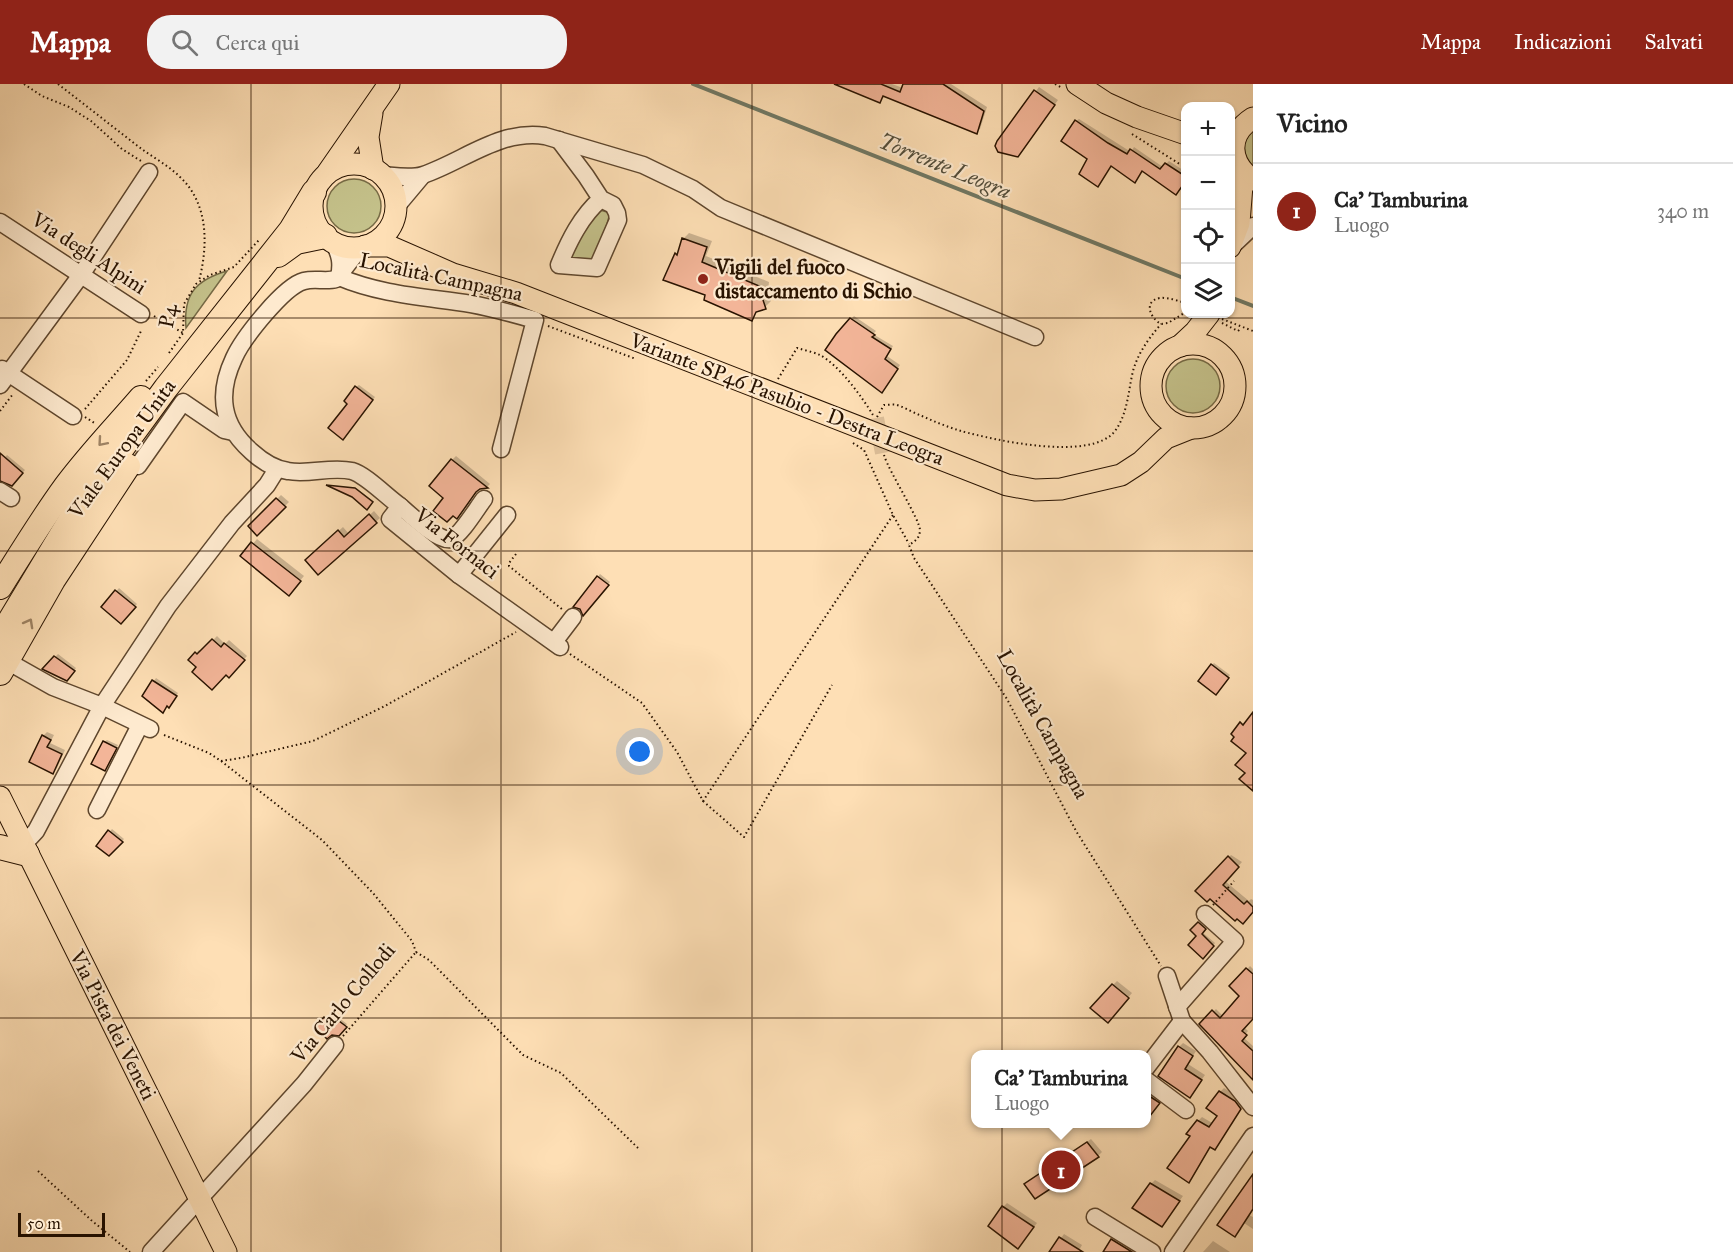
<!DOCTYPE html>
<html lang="it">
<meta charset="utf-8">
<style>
:root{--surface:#fff;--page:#f2f2f2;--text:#222;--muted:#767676;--line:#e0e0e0;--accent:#8f2418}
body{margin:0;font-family:"IM FELL Great Primer",serif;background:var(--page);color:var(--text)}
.controls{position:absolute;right:18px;top:18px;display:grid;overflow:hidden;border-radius:12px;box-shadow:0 2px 4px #0004}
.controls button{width:54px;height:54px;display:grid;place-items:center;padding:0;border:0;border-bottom:2px solid var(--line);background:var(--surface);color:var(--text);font:30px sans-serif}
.scale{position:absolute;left:18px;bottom:15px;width:87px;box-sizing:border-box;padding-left:6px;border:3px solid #291300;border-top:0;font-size:16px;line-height:21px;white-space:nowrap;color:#291300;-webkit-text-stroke:4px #feeacf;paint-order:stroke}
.you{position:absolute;left:640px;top:668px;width:21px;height:21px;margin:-15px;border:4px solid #fff;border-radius:50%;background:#1a73e8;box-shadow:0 0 0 9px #1a73e833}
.badge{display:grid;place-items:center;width:39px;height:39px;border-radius:50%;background:var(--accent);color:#fff;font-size:20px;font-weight:700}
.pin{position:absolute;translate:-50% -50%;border:3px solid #fff;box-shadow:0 2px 6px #0006}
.popup{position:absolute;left:971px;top:966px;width:180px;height:78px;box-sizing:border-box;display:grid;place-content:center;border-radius:12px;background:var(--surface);filter:drop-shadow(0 2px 4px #0005);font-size:20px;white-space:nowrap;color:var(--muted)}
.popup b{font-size:22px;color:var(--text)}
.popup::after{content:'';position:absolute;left:50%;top:100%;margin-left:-12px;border:12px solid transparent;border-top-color:var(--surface)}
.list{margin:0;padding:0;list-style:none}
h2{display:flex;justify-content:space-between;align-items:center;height:78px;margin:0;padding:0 24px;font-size:26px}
h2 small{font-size:20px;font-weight:400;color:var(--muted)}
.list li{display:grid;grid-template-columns:39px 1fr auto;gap:18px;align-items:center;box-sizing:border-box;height:96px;padding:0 24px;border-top:2px solid var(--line)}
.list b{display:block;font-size:22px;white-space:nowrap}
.list p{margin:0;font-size:20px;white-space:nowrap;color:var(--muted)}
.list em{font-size:20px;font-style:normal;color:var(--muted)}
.icon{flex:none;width:33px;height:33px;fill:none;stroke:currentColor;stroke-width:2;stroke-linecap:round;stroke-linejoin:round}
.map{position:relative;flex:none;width:1253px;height:1168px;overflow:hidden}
header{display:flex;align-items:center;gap:36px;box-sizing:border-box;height:84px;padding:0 30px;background:var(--accent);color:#fff}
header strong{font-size:28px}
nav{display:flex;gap:33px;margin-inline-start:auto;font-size:21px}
.search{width:420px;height:54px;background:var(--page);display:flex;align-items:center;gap:15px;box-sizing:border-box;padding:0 21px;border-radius:24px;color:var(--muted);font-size:22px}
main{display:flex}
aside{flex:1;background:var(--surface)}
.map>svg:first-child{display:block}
</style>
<header>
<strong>Mappa</strong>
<div class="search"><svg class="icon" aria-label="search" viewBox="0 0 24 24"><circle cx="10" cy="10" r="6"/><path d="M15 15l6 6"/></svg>Cerca qui</div>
<nav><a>Mappa</a><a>Indicazioni</a><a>Salvati</a></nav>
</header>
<main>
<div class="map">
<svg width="1253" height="1168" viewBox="0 0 1253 1168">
<rect width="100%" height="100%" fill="#fedfb5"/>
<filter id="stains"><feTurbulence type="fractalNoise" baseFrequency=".00333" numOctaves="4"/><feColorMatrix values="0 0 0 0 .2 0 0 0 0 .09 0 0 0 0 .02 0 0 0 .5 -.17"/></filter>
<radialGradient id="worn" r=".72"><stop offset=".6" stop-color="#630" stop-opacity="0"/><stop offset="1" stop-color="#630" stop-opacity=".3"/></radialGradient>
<g fill="#c4c18a" stroke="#766a45" stroke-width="1.5">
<polygon points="1253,43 1253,87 1249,85 1242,60"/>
<circle cx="354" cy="122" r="27"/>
<polygon points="597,125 610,129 607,140 594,175 590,179 565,175"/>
<path d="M227 187 186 244C183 210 196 196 227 187Z"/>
<circle cx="1193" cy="302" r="27"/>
</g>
<g fill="#0003">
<polygon points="838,0 892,0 903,4 905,0 951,0 987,23 980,45 976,48 884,11 880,17"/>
<polygon points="1039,3 1058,16 1022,67 998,58"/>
<polygon points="1079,35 1131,68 1134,63 1163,83 1169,77 1186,88 1186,97 1179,107 1143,86 1112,81 1089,75 1076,37"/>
<polygon points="689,149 712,157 706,172 769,198 768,207 771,217 765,223 759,226 751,235 707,210 676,170 680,166 684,154"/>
<polygon points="854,232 876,247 873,250 893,262 887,272 900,281 885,304 836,252"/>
<polygon points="359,301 375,313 346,352 356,303"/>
<polygon points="7,371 25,386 12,400 0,395 0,379"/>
<polygon points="456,372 490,400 487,403 445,414 452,376"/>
<polygon points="330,401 356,404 373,417 367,424 352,412"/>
<polygon points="281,411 289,418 257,450 250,442"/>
<polygon points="374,427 380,434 319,489 307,476 343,443 349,450"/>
<polygon points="257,455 304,492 293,505 242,472"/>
<polygon points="600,490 610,498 584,529 581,524 576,522"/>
<polygon points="119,504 137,520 121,538 103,523"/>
<polygon points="217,552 225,560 229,556 247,572 229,592 226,589 199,583 190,576 199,566 202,568"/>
<polygon points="58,570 76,584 70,593 45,584"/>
<polygon points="1214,579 1230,591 1218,607 1212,581"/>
<polygon points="156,594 178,609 171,620 144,612"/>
<polygon points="47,648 54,651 50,659 65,666 57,684 53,688 43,652"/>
<polygon points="107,656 118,661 107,683 104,658"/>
<polygon points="112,745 124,755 118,762 98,762"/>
<polygon points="1231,771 1242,778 1225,797 1249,817 1251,815 1253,816 1253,827 1210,813 1198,807"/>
<polygon points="1201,837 1207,842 1202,848 1215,859 1203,873 1198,852 1192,846"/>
<polygon points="1250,882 1253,885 1253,933 1244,943 1248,947 1243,953 1253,962 1253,994 1201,940 1216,925 1223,932 1242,912 1231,902"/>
<polygon points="1117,897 1132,909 1112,933 1113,901"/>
<polygon points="334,930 347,940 339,950 317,943 327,933 329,935"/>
<polygon points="1183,959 1196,967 1188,980 1205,991 1190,1012 1179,963"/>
<polygon points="1146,1002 1163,1015 1152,1028 1146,1032"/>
<polygon points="1224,1004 1239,1013 1244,1020 1218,1060 1211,1062 1189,1097 1192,1052 1198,1037 1202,1033 1214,1040 1219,1031 1220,1008"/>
<polygon points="1091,1055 1102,1068 1098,1072 1026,1100"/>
<polygon points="1253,1092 1253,1125 1249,1131 1253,1133 1253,1145 1244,1139"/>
<polygon points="1155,1096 1183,1112 1162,1141 1151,1100"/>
<polygon points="1007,1119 1037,1139 1022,1159 1003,1123"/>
<polygon points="1064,1150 1082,1161 1078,1168 1051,1168"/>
<polygon points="1116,1152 1142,1168 1105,1168"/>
<polygon points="1213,1157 1230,1168 1203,1168"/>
</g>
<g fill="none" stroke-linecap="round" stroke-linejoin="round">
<g stroke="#707965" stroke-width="4">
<polyline points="693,0 1186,195"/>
<polyline points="1230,213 1253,222"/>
</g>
</g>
<g fill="#f3b598" stroke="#291300" stroke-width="1.5">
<polygon points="834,0 881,0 900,8 903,0 943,0 984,27 977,50 883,12 880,19"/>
<polygon points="1034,6 1055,21 1018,73 998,68 995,62 997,57"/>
<polygon points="1075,36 1108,59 1127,70 1130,65 1160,85 1165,79 1185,92 1185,98 1176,111 1142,87 1135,99 1111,82 1098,103 1079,90 1087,75 1061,57"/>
<polygon points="682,154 707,163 702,178 764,204 762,213 766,225 756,228 752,237 704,216 705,211 663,196 675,169 677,171"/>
<polygon points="850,234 875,251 872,253 891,265 885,275 898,285 882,309 825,266 836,250"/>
<polygon points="355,302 373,316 343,356 328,344 347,320 344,317"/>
<polygon points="0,369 23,389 12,402 0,397"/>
<polygon points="451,375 488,404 480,405 476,408 457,435 453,432 447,438 433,427 443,414 429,402"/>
<polygon points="326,401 355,404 373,418 367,426 352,413"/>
<polygon points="276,414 286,423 257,452 248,442"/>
<polygon points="369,430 377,439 318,491 305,476 338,446 344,453"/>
<polygon points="251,458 301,497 289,512 240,472"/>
<polygon points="597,492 609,501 583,532 580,525 573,523"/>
<polygon points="115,506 136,523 121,540 101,523"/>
<polygon points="212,555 221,563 224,559 245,576 229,594 226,591 212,606 192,588 196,583 188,576 195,568 197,570"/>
<polygon points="54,572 75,587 67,597 42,585"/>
<polygon points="1211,580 1229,594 1216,611 1198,597"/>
<polygon points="152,596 177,612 169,624 167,622 163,629 142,612"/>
<polygon points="1253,628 1253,707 1239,695 1245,689 1235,681 1246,669 1231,657 1234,653 1231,650 1240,638 1243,641"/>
<polygon points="42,651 51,656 47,663 62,670 53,690 29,678"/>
<polygon points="103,657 117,664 105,687 91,680"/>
<polygon points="108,746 123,758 109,772 96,762"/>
<polygon points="1228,772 1239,783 1223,801 1244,820 1247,817 1253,823 1253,828 1243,840 1237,835 1235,837 1210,815 1207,818 1195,807"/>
<polygon points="1198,838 1206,845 1202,850 1214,862 1203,875 1188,861 1196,852 1190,846"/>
<polygon points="1246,884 1253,890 1253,935 1242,947 1247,951 1242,957 1253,967 1253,996 1199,940 1212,926 1220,934 1239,912 1229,902"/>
<polygon points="1112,900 1129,914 1108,939 1090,924"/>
<polygon points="331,931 347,943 339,952 332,951 327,955 315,943 324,933 327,936"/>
<polygon points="1178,962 1193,972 1185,985 1202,996 1190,1014 1158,992"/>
<polygon points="1219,1007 1235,1017 1241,1025 1215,1066 1210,1063 1189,1099 1167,1084 1190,1052 1186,1050 1197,1036 1209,1043 1217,1032 1206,1024"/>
<polygon points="1146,1010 1160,1019 1146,1037"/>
<polygon points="1087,1058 1099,1073 1035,1115 1024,1100"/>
<polygon points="1253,1090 1253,1125 1235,1153 1217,1141"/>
<polygon points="1150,1099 1180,1117 1162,1143 1132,1124"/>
<polygon points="1002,1122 1034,1143 1018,1165 988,1142"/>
<polygon points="1059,1153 1083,1168 1049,1168"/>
<polygon points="1111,1155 1132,1168 1103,1168"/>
</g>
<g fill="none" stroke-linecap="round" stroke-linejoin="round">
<polyline stroke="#dec09a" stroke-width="16" stroke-dasharray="16 8" stroke-linecap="butt" points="876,334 883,369"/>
<g stroke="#5e462d" stroke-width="19">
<g id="minor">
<path d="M559 56 586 92 601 115 613 121 617 129 618 136 597 184 559 181C569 157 581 132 601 115"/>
<path d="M382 91C395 92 411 95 423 91 464 77 500 45 545 52L643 81 693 105 721 124 1035 253"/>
<polyline points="396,123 422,92"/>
<polyline points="0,138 141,230"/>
<path d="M334 159C340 171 342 179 339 193"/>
<path d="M361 163 336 195C326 198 315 194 304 197 284 202 243 254 234 274 217 310 221 341 252 368 262 377 274 385 288 387 309 391 331 382 352 387 366 391 387 413 400 422L390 435 459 491 560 563"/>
<polyline points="1231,163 1253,142"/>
<path d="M339 193C381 211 427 213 471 220 493 224 514 230 535 236L501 365"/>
<polyline points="2,285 73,332"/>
<polyline points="0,301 81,191 149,88"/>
<polyline points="138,382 183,318 224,346 233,348"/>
<polyline points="0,407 11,414"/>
<path d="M400 422C409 430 440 459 451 455 461 451 477 424 484 415"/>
<polyline points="459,491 507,431"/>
<polyline points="554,558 573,533"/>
<polyline points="9,576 14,581 53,603 102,622 150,645"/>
<polyline points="97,726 140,641"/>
<polyline points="23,761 36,747 102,622 168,522 232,439 267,401 277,385"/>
<polyline points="1167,892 1182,937 1210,968 1253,1023"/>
<polyline points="1177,923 1235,857 1205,830"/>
<polyline points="1146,984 1182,937"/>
<polyline points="1146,996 1186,1026"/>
<polyline points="1095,1133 1152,1168"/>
<polyline points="151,1168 304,1000 335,961"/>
<polyline points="1173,1168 1253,1052"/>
</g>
</g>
<g stroke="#291300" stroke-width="23">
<g id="major">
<polyline points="1077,0 1106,19 1137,33 1186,50"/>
<polyline points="372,29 368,53 373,85"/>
<path d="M1253 34C1226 51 1229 79 1253 96"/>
<circle cx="354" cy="122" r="42"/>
<polyline points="328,88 389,0"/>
<polyline points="365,162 389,162 453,190 516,209 1007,401 1035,406 1061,405 1121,391 1141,378 1166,354 1191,344"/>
<polyline points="1230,163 1239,139 1243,89"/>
<circle cx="1193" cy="302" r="42"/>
<polyline points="1180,262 1195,248 1209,230"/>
<polyline points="0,713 226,1168"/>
</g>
</g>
<g stroke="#291300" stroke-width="26">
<g id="highway">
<polyline points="278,171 296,158 325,152"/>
<path d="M0 503C21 469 42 435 66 402 89 371 116 343 141 314"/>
<polyline points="0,553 76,427 166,304 291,146 314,108"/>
<polyline points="0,589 53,496 128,382"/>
<polyline points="0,763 27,770"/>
</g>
</g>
<g stroke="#291300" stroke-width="2" stroke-dasharray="1.5 3" stroke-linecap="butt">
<polyline points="24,0 42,12 69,23 91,37 122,65 141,77"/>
<path d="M58 0C85 21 112 42 139 63 152 73 168 81 180 93 209 120 208 162 199 197"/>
<polyline points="1055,0 1062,4"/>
<polyline points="1132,50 1186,84"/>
<path d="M1186 219C1178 217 1168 213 1160 214 1143 217 1150 234 1161 240L1168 239 1186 228"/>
<polyline points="154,232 183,249"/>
<polyline points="1222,235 1253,247"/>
<polyline points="1222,239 1238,247 1241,244"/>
<polyline points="548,242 636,275"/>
<polyline points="169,269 183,249 184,220 196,200 210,191 234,183 259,156"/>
<path d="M778 295 797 264C804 266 813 268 820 271 839 281 862 313 873 331"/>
<polyline points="146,297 158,283"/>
<polyline points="85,325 127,276 142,245"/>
<polyline points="0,327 13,310"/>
<polyline points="85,333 96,340"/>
<path d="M877 333 884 321C888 321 893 320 897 321 906 324 914 329 922 332 935 338 948 343 961 347 994 356 1091 378 1115 347 1128 329 1128 308 1133 287 1138 269 1149 254 1161 240"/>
<polyline points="853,359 864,366 893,431 909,460"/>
<path d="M884 371C889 388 921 437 920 447 919 455 915 457 909 461L914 474 1007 615 1076 747 1161 882"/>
<polyline points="516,470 509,479 509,482 563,526"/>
<polyline points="570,570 642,619 677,668 703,717 893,431"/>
<polyline points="164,651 209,669 221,677 322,756 373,809 412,857 416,868"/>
<polyline points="221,677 241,674 313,657 385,622 516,548"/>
<polyline points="703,717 744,753 832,601"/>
<polyline points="1213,821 1234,797"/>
<polyline points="416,868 429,876 523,971 561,989 638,1064"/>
<polyline points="343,952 416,868"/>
<polyline points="38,1087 91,1136 130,1168"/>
</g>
<use href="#minor" stroke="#feeacf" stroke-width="16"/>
<use href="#major" stroke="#fedfb5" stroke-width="21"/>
<use href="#highway" stroke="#fedfb5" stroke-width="24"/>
</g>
<defs><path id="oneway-chevron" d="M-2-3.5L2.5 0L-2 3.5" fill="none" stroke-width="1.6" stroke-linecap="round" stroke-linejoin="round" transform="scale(1.5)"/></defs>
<g stroke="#9e8364">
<use href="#oneway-chevron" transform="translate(102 358) rotate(131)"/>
<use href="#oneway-chevron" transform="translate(29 539) rotate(-61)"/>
</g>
<path fill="none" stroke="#291300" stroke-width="1.5" stroke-opacity="0.55" d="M251 0V1168M501 0V1168M752 0V1168M1002 0V1168M0 234H1253M0 467H1253M0 701H1253M0 934H1253"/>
<circle fill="#8f2418" stroke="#feeacf" stroke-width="2" cx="703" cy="195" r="6"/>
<g text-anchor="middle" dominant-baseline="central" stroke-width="4.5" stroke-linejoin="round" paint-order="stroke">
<g font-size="21" fill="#291300" stroke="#feeacf">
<text transform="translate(89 169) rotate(33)">Via degli Alpini</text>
<text transform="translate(441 193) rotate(12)">Località Campagna</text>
<text transform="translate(168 232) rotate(-79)">P4</text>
<text transform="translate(787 315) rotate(21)">Variante SP46 Pasubio - Destra Leogra</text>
<text transform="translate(122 365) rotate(-54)">Viale Europa Unita</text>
<text transform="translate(457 459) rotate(38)">Via Fornaci</text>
<text transform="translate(1043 640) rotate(61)">Località Campagna</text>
<text transform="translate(343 919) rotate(-50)">Via Carlo Collodi</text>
<text transform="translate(113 941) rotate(63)">Via Pista dei Veneti</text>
</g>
<g font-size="21" font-weight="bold" fill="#291300" stroke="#feeacf" text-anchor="start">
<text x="715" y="183">Vigili del fuoco<tspan x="715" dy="24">distaccamento di Schio</tspan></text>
</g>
<g font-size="22" font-style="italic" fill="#534e3b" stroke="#feeacf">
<text transform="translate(945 82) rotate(22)">Torrente Leogra</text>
</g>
</g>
<rect width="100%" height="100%" filter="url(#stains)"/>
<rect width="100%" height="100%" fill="url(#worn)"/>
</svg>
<div class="controls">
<button>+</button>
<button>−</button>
<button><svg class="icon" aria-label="locate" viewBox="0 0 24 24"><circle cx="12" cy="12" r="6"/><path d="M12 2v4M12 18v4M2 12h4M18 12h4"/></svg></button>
<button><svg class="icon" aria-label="layers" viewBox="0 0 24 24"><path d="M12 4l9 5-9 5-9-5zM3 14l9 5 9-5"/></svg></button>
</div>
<div class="scale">50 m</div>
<div class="you"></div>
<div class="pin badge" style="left:1061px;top:1086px">1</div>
<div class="popup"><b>Ca' Tamburina</b>Luogo</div>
</div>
<aside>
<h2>Vicino<small></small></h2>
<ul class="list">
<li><span class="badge">1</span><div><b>Ca' Tamburina</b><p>Luogo</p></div><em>340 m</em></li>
</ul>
</aside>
</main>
